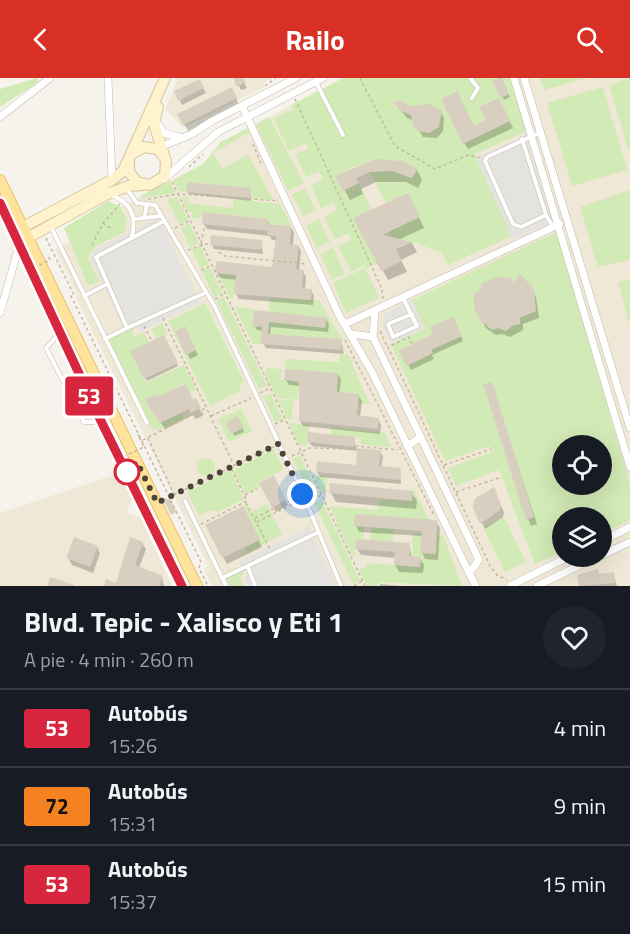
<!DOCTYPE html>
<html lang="es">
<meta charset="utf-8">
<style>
:root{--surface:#171b24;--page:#20242c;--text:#f1f3f6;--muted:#9ea1a6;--line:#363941;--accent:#d93025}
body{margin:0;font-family:"Titillium Web",sans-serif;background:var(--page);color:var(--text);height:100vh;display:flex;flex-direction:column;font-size:22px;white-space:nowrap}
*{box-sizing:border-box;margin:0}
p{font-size:20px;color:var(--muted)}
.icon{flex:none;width:33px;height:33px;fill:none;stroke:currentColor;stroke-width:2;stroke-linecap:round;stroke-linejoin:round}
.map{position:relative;height:508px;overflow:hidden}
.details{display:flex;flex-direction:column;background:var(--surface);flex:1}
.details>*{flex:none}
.badge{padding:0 12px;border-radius:4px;font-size:21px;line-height:39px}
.controls{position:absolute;left:552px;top:357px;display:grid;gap:12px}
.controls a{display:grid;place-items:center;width:60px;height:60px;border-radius:50%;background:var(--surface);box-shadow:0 6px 24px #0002;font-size:30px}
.you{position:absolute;width:30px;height:30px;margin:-15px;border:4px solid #fff;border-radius:50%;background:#1a73e8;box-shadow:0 0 0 9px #1a73e833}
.map>.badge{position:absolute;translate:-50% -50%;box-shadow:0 0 0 3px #fff}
.round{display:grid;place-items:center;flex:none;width:63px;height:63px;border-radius:32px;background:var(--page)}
.head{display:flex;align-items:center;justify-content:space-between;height:102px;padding:0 24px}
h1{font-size:28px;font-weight:700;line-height:45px}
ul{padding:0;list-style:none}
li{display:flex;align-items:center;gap:18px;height:78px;padding:0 24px;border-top:2px solid var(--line)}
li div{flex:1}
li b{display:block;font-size:22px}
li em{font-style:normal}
li .badge{min-width:66px;font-weight:700;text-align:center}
header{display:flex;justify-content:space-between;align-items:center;height:78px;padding:0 24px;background:var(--accent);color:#fff;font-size:27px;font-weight:700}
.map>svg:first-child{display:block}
.education{fill:#efe8d6;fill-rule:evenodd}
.green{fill:#d2eab5;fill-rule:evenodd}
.parking{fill:#e5e3e0}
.shadow{fill:#0003}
.building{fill:#d8cfc1}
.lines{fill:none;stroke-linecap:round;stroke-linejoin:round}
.service-casing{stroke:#c2bbae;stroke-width:5}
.minor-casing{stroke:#c2bbae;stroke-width:8}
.secondary-casing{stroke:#d6c79b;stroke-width:12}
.primary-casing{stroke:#e6c16a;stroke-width:12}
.path{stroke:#c4b79f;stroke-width:1.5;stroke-dasharray:3 3;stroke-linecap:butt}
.service{stroke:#fff;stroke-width:4}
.minor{stroke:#fff;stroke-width:7}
.secondary{stroke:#fff3cd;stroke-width:10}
.primary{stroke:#ffe39c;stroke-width:10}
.path-bridge{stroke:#c4b79f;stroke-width:1.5;stroke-dasharray:3 3;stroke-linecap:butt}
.line-casing{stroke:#fff;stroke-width:14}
.line{stroke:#d7263d;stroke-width:9}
.walk{stroke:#4b4439;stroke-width:6;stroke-dasharray:0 10.8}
.stop-dot{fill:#fff;stroke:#d7263d;stroke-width:3}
</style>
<header><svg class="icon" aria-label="back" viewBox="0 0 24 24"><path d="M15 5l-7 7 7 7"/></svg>Railo<svg class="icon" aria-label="search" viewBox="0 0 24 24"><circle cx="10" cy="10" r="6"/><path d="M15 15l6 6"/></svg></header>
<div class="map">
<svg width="630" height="508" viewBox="0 0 630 508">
<rect width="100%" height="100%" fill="#f6f3ec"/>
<path class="education" d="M178,0H273L265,4L263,10L183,50L165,31Z
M343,0H630V508H212L204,492L208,487L76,220L78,218L55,171L69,164L76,178L125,154V136L121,129L203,86L221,64ZM562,368H602V406H562ZM562,440H602V478H562Z
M120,395L132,421L126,435L141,440L172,508H0V435Z"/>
<path class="green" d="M37,0L39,4L0,29V11Z
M343,0H514L529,52L475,76L512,158L448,187L442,175L413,164L391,160L388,154L419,139L408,115L386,125L370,94L392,93L412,100L417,91C389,73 363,84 336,98L343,113L359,105L372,132L354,141L377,185L366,191L379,220L346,235L333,205L365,190L364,187L351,194L338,168L351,162L349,155L335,161L324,139L337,132L334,125L321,130L311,107L323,102L319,94L306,99L295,76L308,71L306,65L289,73L273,40L293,31L291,27Z
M540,0H586L544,12Z
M630,0V78L609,7Z
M603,9L627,92L572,108L547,25Z
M269,39L304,105L288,113L256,46Z
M248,50L250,54L213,75L222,91L248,77L274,123L250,120V110L187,104L186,114L179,113L173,102L203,86L221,64Z
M170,103L175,115L142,120L140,118Z
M305,110L316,133L303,138L292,116Z
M630,112V182L598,189L580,129Z
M177,119L188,142L179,146L167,121Z
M181,119H188L187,125L233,130L234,121L280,126L292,148L269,146L268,141L203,134L201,140H192V134L188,133Z
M108,123L121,129L127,142L125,154L96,168L88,179L99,203L88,208L64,150Z
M319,141L330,164L317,170L306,147Z
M189,145L199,165L190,170L181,150Z
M558,153L630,407V442L602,455V440H562V473L535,486L499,392L456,408L448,390L492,374L490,368L445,383L391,266L425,251L412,222ZM562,368H602V406H562Z
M200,168L209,186L200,190L192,172Z
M333,170L345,196L332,202L320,176Z
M210,189L223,215L214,219L202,193Z
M218,195L237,197L233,221L230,220Z
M630,201V248L618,204Z
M224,219L267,308L259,311L216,222Z
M270,220L319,222L342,261L262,256L261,266H253L234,228L254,232L252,247L268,249Z
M205,225L244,303L239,310L240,313L210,328L168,243Z
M162,245L167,256L156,261L151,251Z
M134,250L133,259L144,254L149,264L131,274L146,305L184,287L196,311L189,314L185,306L157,319L155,316L145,322L160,345L182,335L184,340L157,353L155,350L152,351L108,262Z
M340,276L348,277L370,326L358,325L359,316L299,311L297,322L277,320L266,298L267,290L282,291L281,302H284L286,281L339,284Z
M271,316L283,341L275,344L263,319Z
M278,322L293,323L292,342L287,341Z
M241,331L252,353L229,364L218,341Z
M289,345L309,347L307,368H299Z
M331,349L385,355L391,369L363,367L360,365L361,360L331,357Z
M273,371L284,391L259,404L261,408L246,416L233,393Z
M300,377L318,416L311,420L293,381Z
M197 389a9 9 0 1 1 18 0a9 9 0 1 1-18 0Z
M230,392L244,421L218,434L211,432L199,437L187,414Z
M314,398H327L326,415H322Z
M413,410L429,442L354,448L364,449L363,462H356L355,478H352L329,428L378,432L380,421L412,423Z
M321,421L360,503L353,506L314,424Z
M247,426L251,434L267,426L282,457L247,475L244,469L243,428Z
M504,439L526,484L505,494L483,449Z
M371,449L394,451L393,464L370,462Z
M413,455L443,457L462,508L379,504L378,508H367L358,490H365L366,485L420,489L421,479L412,478Z
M240,493L244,495L240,500L244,508H230L226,499Z"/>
<path class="parking" d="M529,56L555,143L513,161L476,80Z
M158,140L201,225L139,254L136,248L125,253L91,182L92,177L96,170Z
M412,222L425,251L391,266L383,248L385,235Z
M309,449L336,508H248L245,501L248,495L239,484Z"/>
<path class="shadow" d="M235,0H242L247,10L241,12Z
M500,0L510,19L504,22L494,2Z
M199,3L206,15L182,27L176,14Z
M235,18L239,27L188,53L184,46Z
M396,26L440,33L444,40L443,53L437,60L423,59L413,42L407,40Z
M502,28L513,50L468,71L464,65L474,49L488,43Z
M376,83L417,92L422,102L418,110L406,104H376L361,111L363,116L350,122L337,99Z
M250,112L251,123L189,116L187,114Z
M413,127L424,150L398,162L412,165L417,174L401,182L407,194L388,202L356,141Z
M267,142L270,147L291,149L294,155L293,167L298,168L301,173L299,193H303L306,199L305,212H311L314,218L313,227L239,221L236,216L237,202L220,200L217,195L274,190L277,162H272L270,158L207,151L204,146Z
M261,164L263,176L214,171L212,166Z
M514,207L532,212L536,219L539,240L523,246V252L510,259L502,256L496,257L486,250L475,231Z
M255,233L326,241L329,246L328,254L271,249L270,258L341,263L344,276L266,270L263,265L264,253L257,252L254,247Z
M456,246L463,263L432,277L434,281L411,292L401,273Z
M184,250L198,277L190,281L177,254Z
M164,259L178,288L147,303L133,274Z
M338,296L341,302L339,316L358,317L362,323L360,339L378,341L381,347L380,356L303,348L300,343L301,308L289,307L286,302Z
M491,305L537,446L531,448L528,441Z
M157,321L193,323L204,337L196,341L193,337L165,351L150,328Z
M238,340L244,354L234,358L228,345Z
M354,360L356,371L380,374L383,378L381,390L400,392L401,406L320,399L317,394L357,388L359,373L312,368L309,364Z
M273,399L288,427L276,434L261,405Z
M493,411L504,434L503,439L485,451L475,430L476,420Z
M331,415H412L417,423L416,431L336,424Z
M246,437L262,469L227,486L207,448Z
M436,444L440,450L438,482L425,481L422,474L423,458L359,454L356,448Z
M142,465L146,471L139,490L162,499L164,508H105L117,507Z
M409,467L412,479L420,480L424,487L423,495L399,494L395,487L396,480L361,477L357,471Z
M97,469L100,475L93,495L72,487L68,480Z
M597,493L600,497L613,496L617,508H580L579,498Z
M380,506L403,508H380Z"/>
<path class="building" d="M233,0H243L246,4L237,9Z
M502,0L509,16L501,20L492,2Z
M200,1L204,10L178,23L174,13Z
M232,9L237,20L183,47L177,36Z
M457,13L474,48L486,42L479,29L499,20L510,43L463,66L441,21Z
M400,22L409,28L429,26L442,32L439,49L429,55L418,53L413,48L411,37L401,33L394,25Z
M376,81L403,83L418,91L412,100L392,93L370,94L356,100L359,105L343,113L335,98Z
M187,104L251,110L250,120L186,114Z
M408,115L420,139L382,157L413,164L396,171L402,183L381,193L353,140Z
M203,134L268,141L267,146L291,148L290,166L299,167L296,191L304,192L302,210L312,211L311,222L234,216L236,197L215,195L216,183L272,189L276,158L267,157L268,153L202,146Z
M211,157L262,162L261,172L210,167Z
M519,195L534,211L536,233L520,240V246L512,248L506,253L498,250L492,252L481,243L474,231V216L479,213L482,205L496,199L511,200L514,205Z
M254,232L327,240L325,250L269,244L268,256L342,261L341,272L261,266L262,249L252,248Z
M453,239L462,258L431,272L433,275L407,288L399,273L433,256L430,249Z
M185,248L196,272L186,277L175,253Z
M164,257L178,285L144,301L130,273Z
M285,291L338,295L337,314L359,316L357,337L379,340L378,351L299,343V304L284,302Z
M492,304L534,439L526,442L483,306Z
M186,306L193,321L196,320L201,330L190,335L189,331L160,345L144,321L156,316L157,319Z
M238,338L244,350L231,356L226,344Z
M308,354L355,359L354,369L307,364Z
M357,370L381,372L379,388L401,390L400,402L316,394L317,383L356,387Z
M274,397L286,422L272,430L259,405Z
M330,405L413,413L412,423L329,415Z
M494,409L501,426L500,432L480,446L473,430L474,422Z
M170,420L176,434L171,437L164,423Z
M243,428L260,462L222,480L205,447Z
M355,436L437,442L436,476L420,475L422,453L354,448Z
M74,459L98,468L90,489L66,480Z
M130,459L143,464L135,487L163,498L159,508H104L106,501L116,505Z
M356,461L410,465L409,478L421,479L420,489L394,487L395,474L355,471Z
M598,491L599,496L614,494L615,505L579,508L577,497Z
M50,499L74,507V508H47Z"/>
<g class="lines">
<defs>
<path id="service" d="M470,0L478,10L472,20
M316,4L343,57
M541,54L487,79L485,83L513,146L521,149L546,137
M522,61L546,137L553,149
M126,110L137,125L155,127L215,229L305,421L341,508
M111,117C130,124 137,138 132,158
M144,140L147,126
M134,141L161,138
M51,149L147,345
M84,218L107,206
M403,220L417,248L393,259L388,246L412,236
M127,250L205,215
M58,257L46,270L84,344H99
M105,261L127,250L96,179L164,143
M185,423L226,508
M248,489L255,508
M222,500L319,454"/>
<path id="minor" d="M108,0L112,102
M514,0L630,389
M524,0L630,350
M242,28L340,239L373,296L469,495L479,482L373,259L352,256
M0,39L50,0
M158,46L164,55L183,60
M160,69L192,56L212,43L296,0
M164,101L218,54L323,0
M0,235L19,168
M345,246L560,146
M373,259L375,232
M407,368L421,359
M602,463L630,449
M602,477L630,464
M469,495L476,508
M510,508L570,478
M537,508L599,478"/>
<path id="secondary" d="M158,29L154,46L164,77
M129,83V94L137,104L150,107L165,98L166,82L158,71L144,69L133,75
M21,156L23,149L112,102L123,93L165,0
M22,163L107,116L129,108L143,107"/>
<path id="primary" d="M0,102L197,508
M0,125L101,343L182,508"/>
</defs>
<use href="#service" class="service-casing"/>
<use href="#minor" class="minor-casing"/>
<use href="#secondary" class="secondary-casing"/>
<use href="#primary" class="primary-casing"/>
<path class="path" d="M360,0L395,68L435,91L468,77L482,80
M265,8L276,0
M295,21L382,211L383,222
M253,66L261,85
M189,89L203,76
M172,104L178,116L279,123
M148,121L178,116L365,508
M103,145L112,151
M175,150L189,143
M46,160L74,217L71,218L201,484L199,490L208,508
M201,165L205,146
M92,167L103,145L120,126
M220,168L219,174L225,178L307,186
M188,172L210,165
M201,192L210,188
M215,221L224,216
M163,240L234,387
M144,248L152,263
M380,253L387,268
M345,262L435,439
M412,266L409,259L388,269L490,488L497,497L507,502
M260,315L270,310
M186,333L188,338
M211,338L251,320
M275,346L284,342
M148,360L174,416
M143,362L206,330
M292,378L310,370L353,371L357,368L398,372
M444,387L491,371
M456,414L502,399
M245,417L257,411
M163,422L275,368
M313,422L321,417
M246,425L270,471
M255,440L299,418
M257,444L301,422
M201,446L247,423L231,390
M354,508L362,503"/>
<use href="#service" class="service"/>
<use href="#minor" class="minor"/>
<use href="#secondary" class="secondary"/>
<use href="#primary" class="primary"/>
<path class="path-bridge" d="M22,186L26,194L50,182L48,177
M103,360L114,383L144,369L138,357L141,360"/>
</g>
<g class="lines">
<defs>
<path id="line" d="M0,125L101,343L182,508"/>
</defs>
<use href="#line" class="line-casing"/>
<use href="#line" class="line"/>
<path class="walk" d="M127,394L137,384L157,425L278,366L302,416"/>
</g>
<circle class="stop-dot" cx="127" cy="394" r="12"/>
</svg>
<div class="controls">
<a><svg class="icon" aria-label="locate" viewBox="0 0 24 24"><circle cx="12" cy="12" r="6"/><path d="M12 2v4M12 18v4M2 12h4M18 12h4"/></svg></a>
<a><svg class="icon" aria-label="layers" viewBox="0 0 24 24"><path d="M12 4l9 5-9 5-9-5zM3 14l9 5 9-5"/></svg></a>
</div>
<div class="you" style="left:302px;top:416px"></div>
<b class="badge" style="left:89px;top:318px;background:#d7263d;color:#fff">53</b>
</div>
<section class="details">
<div class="head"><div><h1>Blvd. Tepic - Xalisco y Eti 1</h1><p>A pie · 4 min · 260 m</p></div><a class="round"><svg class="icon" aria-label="heart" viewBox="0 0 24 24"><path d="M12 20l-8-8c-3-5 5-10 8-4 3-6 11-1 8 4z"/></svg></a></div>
<ul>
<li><span class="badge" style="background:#d7263d;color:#fff">53</span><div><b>Autobús</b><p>15:26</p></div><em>4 min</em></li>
<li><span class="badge" style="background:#f58220;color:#111">72</span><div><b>Autobús</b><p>15:31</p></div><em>9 min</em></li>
<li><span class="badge" style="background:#d7263d;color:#fff">53</span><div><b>Autobús</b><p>15:37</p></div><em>15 min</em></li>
</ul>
</section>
